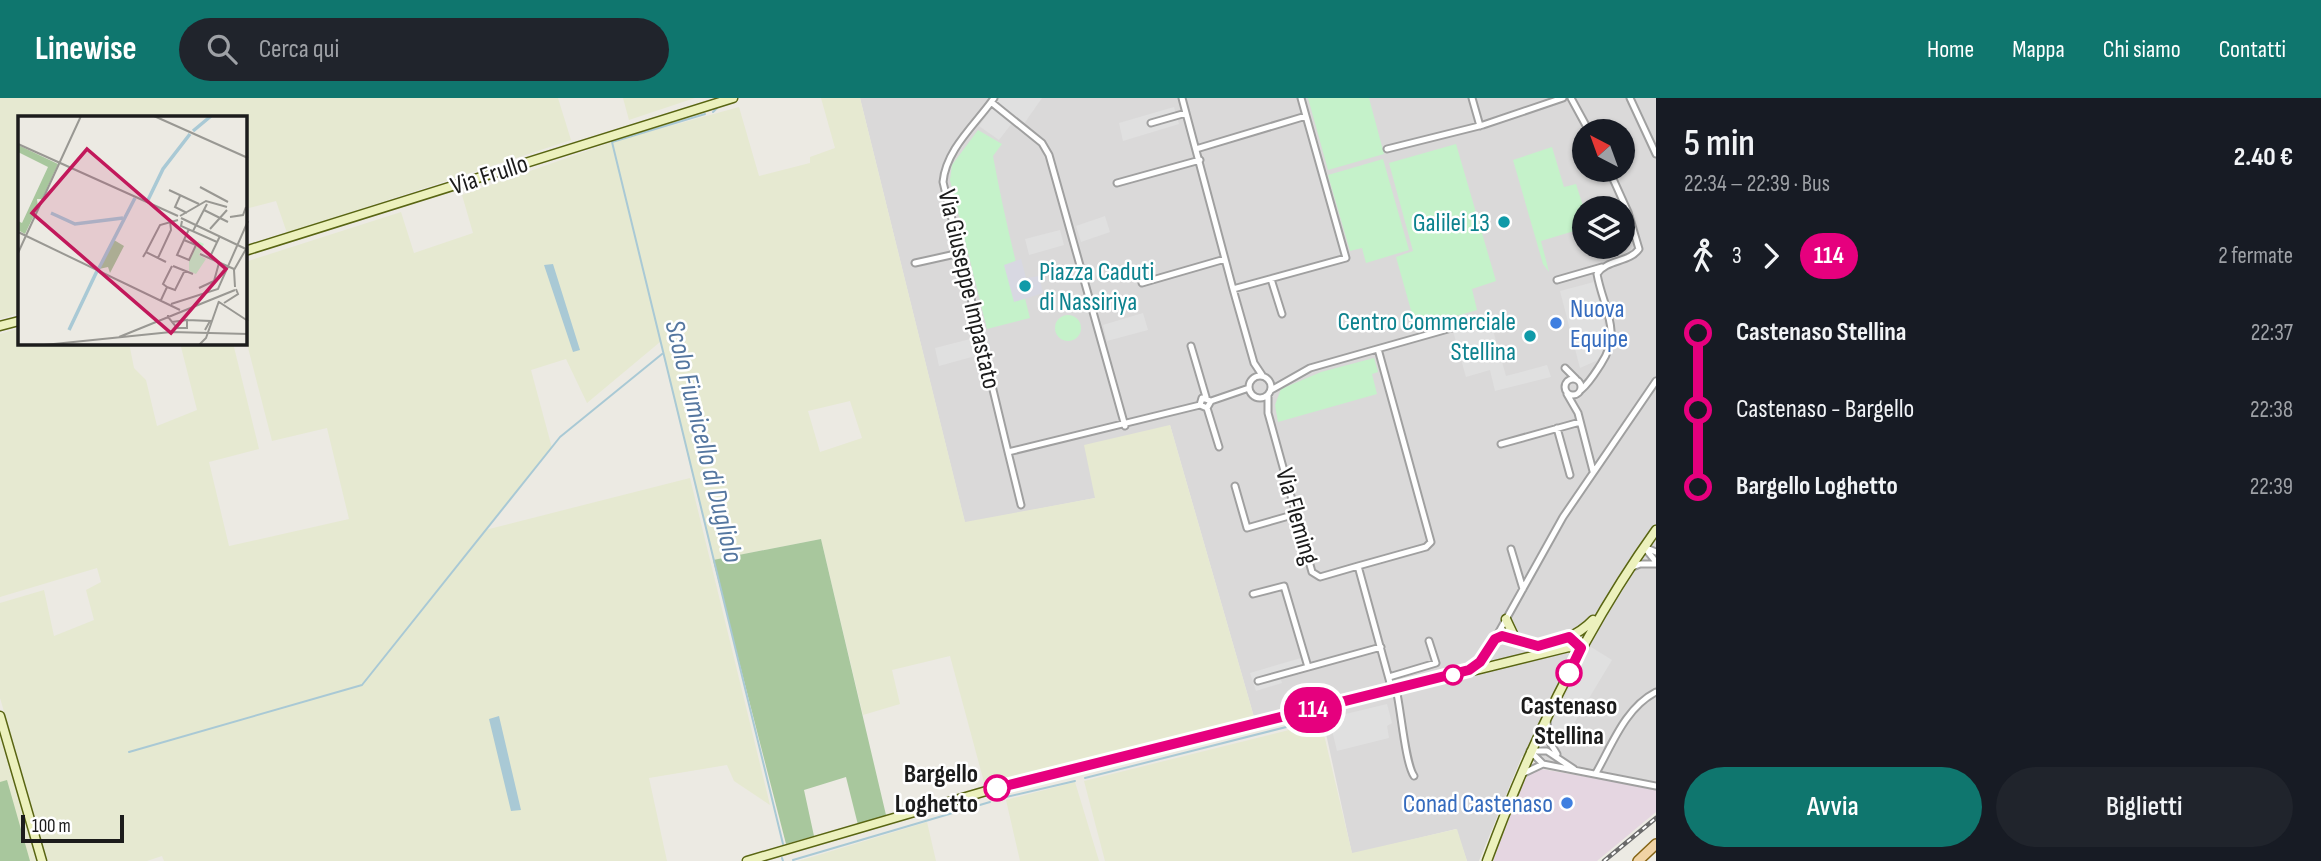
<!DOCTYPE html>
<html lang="it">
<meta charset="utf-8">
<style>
:root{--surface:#171b24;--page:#20242c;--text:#f1f3f6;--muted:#9ea1a6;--accent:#0f766e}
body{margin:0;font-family:"Sofia Sans Condensed",sans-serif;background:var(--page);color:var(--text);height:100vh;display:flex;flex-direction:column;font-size:26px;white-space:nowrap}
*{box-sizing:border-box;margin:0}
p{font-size:23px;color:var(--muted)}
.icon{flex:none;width:38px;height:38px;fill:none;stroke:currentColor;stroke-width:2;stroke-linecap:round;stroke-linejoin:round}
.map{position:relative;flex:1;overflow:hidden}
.details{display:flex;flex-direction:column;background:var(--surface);width:665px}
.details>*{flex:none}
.badge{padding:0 14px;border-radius:23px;font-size:24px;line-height:46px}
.needle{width:46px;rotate:319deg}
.controls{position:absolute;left:1572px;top:21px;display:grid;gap:14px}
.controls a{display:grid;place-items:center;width:63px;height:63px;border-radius:50%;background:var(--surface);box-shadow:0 2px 5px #0004;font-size:35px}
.scale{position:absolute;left:21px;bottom:18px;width:103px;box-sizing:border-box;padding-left:7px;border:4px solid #1c1c1c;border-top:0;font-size:19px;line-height:24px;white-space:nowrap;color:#1c1c1c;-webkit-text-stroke:5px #fff;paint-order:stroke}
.map>.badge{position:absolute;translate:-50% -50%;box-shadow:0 0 0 4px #fff}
.legs{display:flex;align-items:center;gap:10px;height:77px;padding:0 28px;font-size:23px}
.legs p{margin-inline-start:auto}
.overview{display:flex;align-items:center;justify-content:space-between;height:119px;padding:0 28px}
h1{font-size:38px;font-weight:600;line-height:52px}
.primary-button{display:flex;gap:14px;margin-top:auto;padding:14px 28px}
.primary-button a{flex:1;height:80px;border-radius:42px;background:var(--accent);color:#fff;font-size:28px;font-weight:600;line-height:80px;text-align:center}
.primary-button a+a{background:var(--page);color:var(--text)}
ul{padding:0 28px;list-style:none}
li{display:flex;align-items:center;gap:24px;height:77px;font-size:26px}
li i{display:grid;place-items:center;width:10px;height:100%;margin:0 9px;background:currentColor}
li i::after{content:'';width:18px;height:18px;margin:-9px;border:5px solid;border-radius:50%;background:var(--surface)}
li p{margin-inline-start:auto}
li:first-child i{background:linear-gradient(#0000 50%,currentColor 0)}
li:last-child i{background:linear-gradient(currentColor 50%,#0000 0)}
header{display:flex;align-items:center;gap:42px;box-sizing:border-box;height:98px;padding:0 35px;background:var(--accent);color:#fff}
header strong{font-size:33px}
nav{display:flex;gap:38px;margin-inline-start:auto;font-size:24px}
.search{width:490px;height:63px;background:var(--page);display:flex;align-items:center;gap:18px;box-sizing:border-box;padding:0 24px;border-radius:38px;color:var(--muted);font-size:26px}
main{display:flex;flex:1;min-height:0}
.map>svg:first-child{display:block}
.residential{fill:#dad9d9;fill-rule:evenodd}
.industrial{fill:#e5d6e1}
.farmland{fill:#e6e9d1;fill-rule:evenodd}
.forest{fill:#a8c79d}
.park{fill:#c5f2ca}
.parking{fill:#e0e0e0}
.plaza{fill:#d8d8e2}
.water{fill:#a9c9d5}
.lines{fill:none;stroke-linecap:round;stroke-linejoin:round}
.stream{stroke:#a9c9d5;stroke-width:2}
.street-casing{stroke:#a0a0a0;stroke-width:9}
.secondary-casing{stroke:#596512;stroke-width:11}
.primary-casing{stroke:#836212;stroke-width:12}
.street{stroke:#fff;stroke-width:5}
.secondary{stroke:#ecf1bd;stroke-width:8}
.primary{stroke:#f0d3a5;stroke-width:9}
.rail-casing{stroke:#6a6a6a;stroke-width:4.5}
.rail{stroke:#fff;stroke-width:2;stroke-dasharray:5;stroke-linecap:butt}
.line-1-casing{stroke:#fff;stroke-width:16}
.line-1{stroke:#e6007e;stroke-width:10}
.culture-dot{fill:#0f9aa8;stroke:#fff;stroke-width:2.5}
.shop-dot{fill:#3f7fe0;stroke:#fff;stroke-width:2.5}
.stop-1-dot{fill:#fff;stroke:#e6007e;stroke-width:3.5}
.labels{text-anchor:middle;stroke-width:5;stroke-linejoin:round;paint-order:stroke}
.street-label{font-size:26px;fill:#1c1c1c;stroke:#fff}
.culture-label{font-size:26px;fill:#0d838f;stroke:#fff;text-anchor:end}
.shop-label{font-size:26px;fill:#366cbe;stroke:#fff;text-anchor:start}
.stop-label{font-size:26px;font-weight:bold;fill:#1c1c1c;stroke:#fff}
.water-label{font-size:28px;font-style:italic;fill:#5577a0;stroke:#fff}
.inset-river{fill:none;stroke:#a9c9d5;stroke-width:3.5}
.inset-road{fill:none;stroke:#999893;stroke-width:2}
.view{fill:#c2185b;fill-opacity:0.15;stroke:#c2185b;stroke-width:3.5}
.inset-edge{fill:none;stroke:#1c1c1c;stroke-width:3.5}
</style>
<header>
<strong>Linewise</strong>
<div class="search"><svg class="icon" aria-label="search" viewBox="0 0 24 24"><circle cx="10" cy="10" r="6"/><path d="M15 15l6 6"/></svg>Cerca qui</div>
<nav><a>Home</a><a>Mappa</a><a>Chi siamo</a><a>Contatti</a></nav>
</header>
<main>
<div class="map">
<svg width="1656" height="763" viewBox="0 0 1656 763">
<rect width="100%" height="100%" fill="#eceae3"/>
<path class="residential" d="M860,0H1656V684L1522,658L1479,763H1467L1456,731L1352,756L1319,603L1254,619L1170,327L1095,400L965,425ZM1584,33H1622V72H1584ZM1584,110H1622V149H1584Z"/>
<path class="industrial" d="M1536,670L1656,691V714L1597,763H1493L1524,681Z"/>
<path class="farmland" d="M0,0H558L571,42L287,135L276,103L245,111V19H19V215L0,221Z
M623,0H695L629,22Z
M821,0H860L965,424L1095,400L1084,347L1170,327L1254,619L985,688L950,558L892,572L900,606L863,617L821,441L713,462L660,244L587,305L566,261L531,272L552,350L485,432L690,380L770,707L734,683L727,667L649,680L667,763H164L162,758L147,763H48L0,600V505L44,492L54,538L94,522L86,492L101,484L97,470L0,499V236L19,230V245H129L134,270L146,282L157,328L197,312L180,245H233L259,351L209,364L229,448L349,421L327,330L272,343L245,238V164L401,114L414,155L473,135L462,97L612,44L739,9L759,78L810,65V59L835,50ZM850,303L862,340L820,354L808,313Z
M1321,624L1352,755L1457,731L1467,763H1105L1084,683Z
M0,628L38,763H0Z
M1075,684L1099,763H1020L1006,702Z
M927,724L936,763H798L822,756Z"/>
<path class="forest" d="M821,441L886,717L858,727L846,679L804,692L814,738L786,746L713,462Z
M7,682L30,763H0V684Z"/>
<path class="park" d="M1308,0H1369L1384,56L1328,72Z
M978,32L1002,46L993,58C1003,113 1016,166 1030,220L987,231L950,82L952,67Z
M1456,46L1496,183L1472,191L1477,212L1416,230L1396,159L1413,153L1389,65Z
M1552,49L1564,89L1576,86L1584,111V130L1541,143L1549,174L1543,166L1513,62Z
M1383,61L1409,152L1366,165L1362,150L1350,153L1328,77Z
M1055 230a13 13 0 1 1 26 0a13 13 0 1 1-26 0Z
M1374,260L1378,274L1372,276L1377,296L1278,324L1275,307L1281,291L1321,274Z"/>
<path class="parking" d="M1000,0H1042L1021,30L1012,25L999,42L979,28Z
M1174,9L1179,26L1123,43L1119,25Z
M1105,118L1110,134L1081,144L1076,128Z
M1060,132L1064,147L1029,157L1025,141Z
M1594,184L1608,241L1604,255L1596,263L1580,270L1560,193Z
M1143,215L1148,232L1107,243L1103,227Z
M1488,215L1506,278L1547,267L1551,279L1495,293L1490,272L1466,279L1453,233L1461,231L1459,224Z
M974,240L979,257L939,268L935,250Z
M1591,549L1612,562L1562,645L1551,638L1552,622Z
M1301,560L1304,572L1280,579L1282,585L1256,593L1250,575Z
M1387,606L1392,625L1387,628L1389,640L1337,653L1329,620Z"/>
<path class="plaza" d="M1021,161L1026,180L1039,178L1043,195L1014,204L1004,167Z"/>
<path class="water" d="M553,166L580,252L573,254L544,167Z
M499,618L521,712L511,713L489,621Z"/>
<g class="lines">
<path class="stream" d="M713,14L717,10
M705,16L612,44L783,746
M129,654L362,587L560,339L662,256
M1085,680L1314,622
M1002,700L1075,683
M782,760L783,763
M793,762L990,704"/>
<defs>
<path id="street" d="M994,0C976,26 946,51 943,84L1008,354
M1182,0L1233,191L1346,160L1306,18L1196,51
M1301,0L1306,18
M1472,0L1480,28
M1571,0L1589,33
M1630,0L1656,56
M991,4L1042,45L1049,57L1125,328
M1151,25L1186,15
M1387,51L1483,27L1563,0
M1117,85L1200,62
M915,165L960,155
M1271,181L1282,216
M1557,182L1602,169
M1142,185L1225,161
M1233,191L1254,265L1262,277
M1191,248L1206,299
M1378,251L1431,444L1426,449L1358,468L1392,592
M1565,270L1576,281
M1249 289a11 11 0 1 1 22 0a11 11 0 1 1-22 0Z
M1565 289a8 8 0 1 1 16 0a8 8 0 1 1-16 0Z
M1271,292L1310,270L1462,227
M1581,292C1590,284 1595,275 1601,266C1623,233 1603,210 1597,176C1607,161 1629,165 1639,151L1628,114L1609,72
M1567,296L1578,315L1593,373
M1268,297V315L1312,474L1320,479L1358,468
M1211,303L1207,310L1200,307L1202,300L1211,303L1249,290
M1207,310L1219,349
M1557,330L1570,377
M1501,346L1580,324
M1235,388L1247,430L1296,416
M1021,407L1008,354L1200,307
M1644,449L1656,464
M1644,449L1656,454
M1511,451L1523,491
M1630,470L1640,466H1656
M1253,496L1284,488L1308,569
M1495,541L1563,419L1656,283
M1389,579L1436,565L1429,543
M1258,583L1381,549
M1396,591C1401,611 1405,665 1414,678
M1547,623L1549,643L1557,656
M1574,671L1547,653H1530L1543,666L1656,688
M1524,675L1543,666
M1596,675C1612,647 1625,610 1656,594"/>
<path id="secondary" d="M245,153L733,0
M0,228L19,223
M1506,521L1515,540
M1473,570L1483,561L1495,541C1511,535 1517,545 1532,547C1552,550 1580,536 1593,522
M0,618L42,763
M747,763L993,691L1569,549L1581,550
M1487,763C1530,646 1583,534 1656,432"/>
<path id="primary" d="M1638,763L1656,746"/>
</defs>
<use href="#street" class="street-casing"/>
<use href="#secondary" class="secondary-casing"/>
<use href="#primary" class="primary-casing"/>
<use href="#street" class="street"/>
<use href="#secondary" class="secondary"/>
<use href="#primary" class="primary"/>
<defs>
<path id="rail" d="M1604,763L1656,720"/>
</defs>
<use href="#rail" class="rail-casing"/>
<use href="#rail" class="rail"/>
</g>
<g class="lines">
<defs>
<path id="line-1" d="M997,690L1469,572L1480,564L1495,541L1502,538L1538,548L1569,539L1581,550L1569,575"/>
</defs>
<use href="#line-1" class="line-1-casing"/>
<use href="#line-1" class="line-1"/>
</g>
<g class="culture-dot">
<circle cx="1504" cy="124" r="7"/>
<circle cx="1025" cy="188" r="7"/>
<circle cx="1530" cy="238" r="7"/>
</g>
<g class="shop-dot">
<circle cx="1556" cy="225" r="7"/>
<circle cx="1567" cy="705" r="7"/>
</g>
<g class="stop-1-dot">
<circle cx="1569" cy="575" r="12"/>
<circle cx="1453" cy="577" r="9"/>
<circle cx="997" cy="690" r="12"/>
</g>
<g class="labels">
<g class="street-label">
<text transform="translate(489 76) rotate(-18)" y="9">Via Frullo</text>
<text transform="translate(970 191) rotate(77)" y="9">Via Giuseppe Impastato</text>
<text transform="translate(1298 418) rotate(74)" y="9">Via Fleming</text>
</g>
<g class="culture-label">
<text x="1490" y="133">Galilei 13</text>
<text x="1039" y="182" text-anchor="start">Piazza Caduti<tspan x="1039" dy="30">di Nassiriya</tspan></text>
<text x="1516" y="232">Centro Commerciale<tspan x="1516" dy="30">Stellina</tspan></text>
</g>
<g class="shop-label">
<text x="1570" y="219">Nuova<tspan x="1570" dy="30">Equipe</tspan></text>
<text x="1553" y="714" text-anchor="end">Conad Castenaso</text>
</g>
<g class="stop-label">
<text x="1569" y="616">Castenaso<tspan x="1569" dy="30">Stellina</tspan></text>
<text x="978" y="684" text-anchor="end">Bargello<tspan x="978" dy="30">Loghetto</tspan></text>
</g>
<g class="water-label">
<text transform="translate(705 343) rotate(76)" y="10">Scolo Fiumicello di Dugliolo</text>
</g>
</g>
<g transform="translate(18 18)">
<rect width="229" height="229" fill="#eceae3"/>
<path d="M0,29L40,48L24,83H19L20,91L7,118L0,114V105L4,107L30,51L0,36ZM96,124L106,130L92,157L90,151L81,153Z" fill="#a8c79d"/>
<path d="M180,125L186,128L181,139L188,143L178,158L171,155V144Z" fill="#c5f2ca"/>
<path class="inset-river" d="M175,15L193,0M130,84L145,53L172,18M33,97L57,108L105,102M81,152L117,82M51,214L79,155"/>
<path class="inset-road" d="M136,0L230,42M0,28L160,100M182,71L210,86M151,74L181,88M162,80L157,91L169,97M186,94L210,106M162,100L188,85L209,91M212,101L225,99L228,91M163,102L230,134M164,105L163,110L199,126M192,113L209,94M175,115L189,88M0,116L162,194M166,124L178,129L171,144L159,139L171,113M128,136L142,109L160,104M0,137L63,0M182,138L216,153M125,141L128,136L148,146M140,142L153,114L152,105M191,143L202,120M155,150L175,158M149,171L145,168L154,150M217,171L216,154L228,133M181,172L196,165L201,147M143,184L149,171L157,174L167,154M201,186L230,205M206,187L220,178L218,173M153,188L200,173L230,105M150,199V201L159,212H169V204L154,206M169,204L192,205L187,214M101,221L217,174M26,229L153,216L230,218M181,229L188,222L201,185"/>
<path class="view" d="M69,33L208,153L153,217L14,97Z"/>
<rect width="229" height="229" class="inset-edge"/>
</g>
</svg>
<div class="controls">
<a><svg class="needle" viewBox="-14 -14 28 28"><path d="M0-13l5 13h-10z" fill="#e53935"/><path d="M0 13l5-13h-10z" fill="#9ea1a6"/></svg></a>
<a><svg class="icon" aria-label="layers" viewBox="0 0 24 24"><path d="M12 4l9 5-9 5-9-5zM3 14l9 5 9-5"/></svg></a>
</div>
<div class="scale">100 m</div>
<b class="badge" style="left:1313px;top:612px;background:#e6007e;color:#fff">114</b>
</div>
<section class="details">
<div class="overview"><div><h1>5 min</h1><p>22:34 – 22:39 · Bus</p></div><b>2.40 €</b></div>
<div class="legs"><svg class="icon" aria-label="walk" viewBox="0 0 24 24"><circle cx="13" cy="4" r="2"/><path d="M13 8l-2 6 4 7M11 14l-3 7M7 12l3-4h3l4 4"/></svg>3<svg class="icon" aria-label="forward" viewBox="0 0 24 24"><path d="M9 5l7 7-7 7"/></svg><b class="badge" style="background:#e6007e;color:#fff">114</b><p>2 fermate</p></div>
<ul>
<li><i style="color:#e6007e"></i><b>Castenaso Stellina</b><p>22:37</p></li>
<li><i style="color:#e6007e"></i><span>Castenaso - Bargello</span><p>22:38</p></li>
<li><i style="color:#e6007e"></i><b>Bargello Loghetto</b><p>22:39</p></li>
</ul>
<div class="primary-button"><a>Avvia</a><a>Biglietti</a></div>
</section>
</main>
